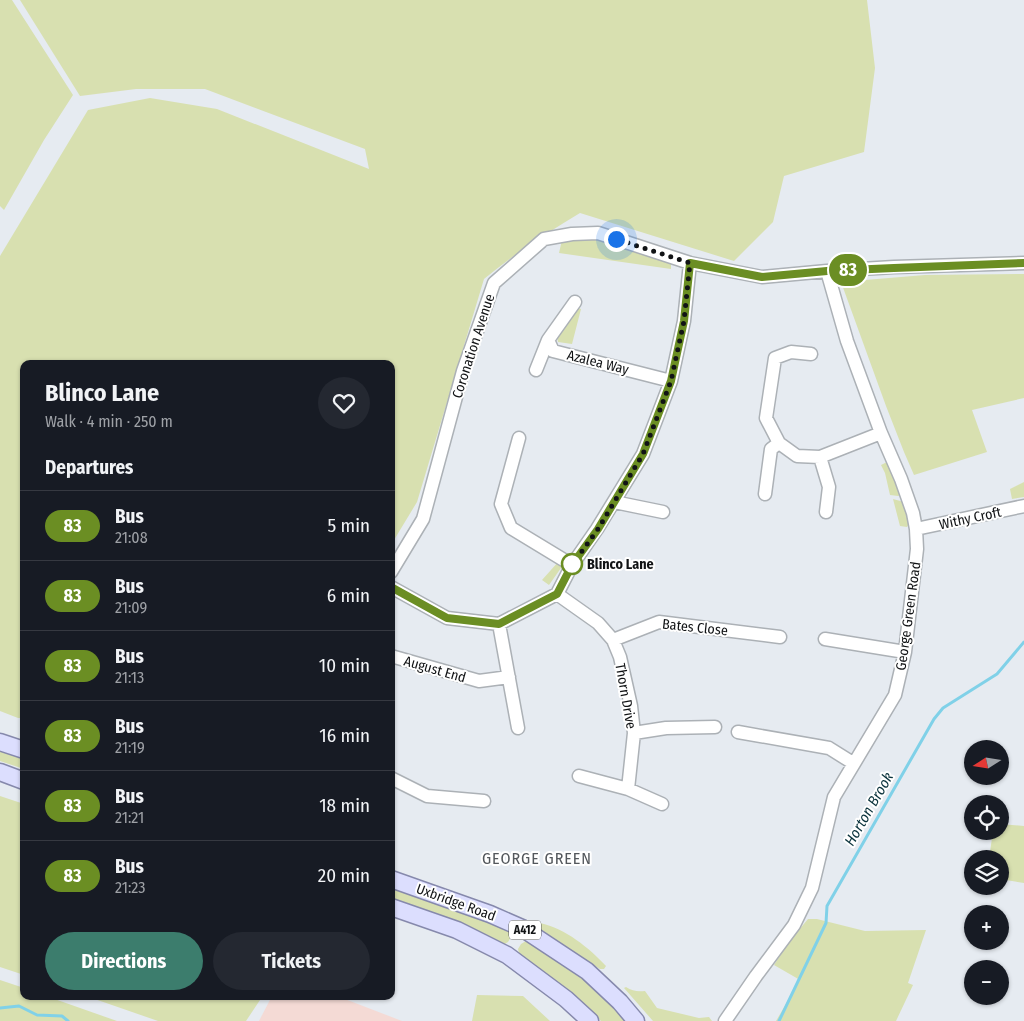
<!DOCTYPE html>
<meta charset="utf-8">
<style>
:root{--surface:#171b24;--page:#242831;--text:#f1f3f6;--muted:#9ea1a6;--line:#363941;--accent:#3c7d6d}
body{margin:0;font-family:"Fira Sans Condensed",sans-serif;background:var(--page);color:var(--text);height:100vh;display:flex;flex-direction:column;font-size:19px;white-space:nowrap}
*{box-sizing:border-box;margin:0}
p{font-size:16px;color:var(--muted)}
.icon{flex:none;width:28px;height:28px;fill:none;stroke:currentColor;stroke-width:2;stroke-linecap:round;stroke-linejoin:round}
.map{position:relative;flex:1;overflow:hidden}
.side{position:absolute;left:20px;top:360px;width:375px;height:640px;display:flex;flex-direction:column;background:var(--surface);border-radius:10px;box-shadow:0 1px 4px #0004}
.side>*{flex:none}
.badge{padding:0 10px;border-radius:16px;font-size:18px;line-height:32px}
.needle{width:32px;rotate:258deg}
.fabs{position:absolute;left:964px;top:740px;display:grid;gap:10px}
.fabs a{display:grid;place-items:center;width:45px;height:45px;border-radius:50%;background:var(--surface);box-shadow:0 1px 4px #0004;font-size:25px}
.you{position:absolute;width:25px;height:25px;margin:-12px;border:4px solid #fff;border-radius:50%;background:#1a73e8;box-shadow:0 0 0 8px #1a73e833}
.map>.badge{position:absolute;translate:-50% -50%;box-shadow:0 0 0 2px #fff}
h2{padding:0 25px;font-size:19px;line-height:45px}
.round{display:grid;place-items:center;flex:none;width:52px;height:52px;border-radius:26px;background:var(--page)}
.head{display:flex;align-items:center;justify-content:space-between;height:85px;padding:0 25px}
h1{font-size:24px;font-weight:700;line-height:38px}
.primary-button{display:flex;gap:10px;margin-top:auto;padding:10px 25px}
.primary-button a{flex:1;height:58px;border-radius:30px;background:var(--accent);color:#fff;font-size:20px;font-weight:700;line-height:58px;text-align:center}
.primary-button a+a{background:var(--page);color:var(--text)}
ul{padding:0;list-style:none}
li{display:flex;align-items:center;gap:15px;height:70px;padding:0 25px;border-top:1px solid var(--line)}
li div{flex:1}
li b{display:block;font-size:19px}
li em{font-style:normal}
li .badge{min-width:55px;font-weight:700;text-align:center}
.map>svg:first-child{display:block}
.commercial{fill:#f4dad5}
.green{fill:#d8e0b0}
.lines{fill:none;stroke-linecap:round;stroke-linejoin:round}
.stream{stroke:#80d1e8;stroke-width:3}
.minor-casing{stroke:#acb1b6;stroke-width:15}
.major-casing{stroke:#8689ac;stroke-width:19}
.minor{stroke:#fff;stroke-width:12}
.major{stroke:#dcdefe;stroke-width:16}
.line-casing{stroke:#fff;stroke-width:11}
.line{stroke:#6b8e23;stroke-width:8}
.walk{stroke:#111315;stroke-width:5;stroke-dasharray:0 9}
.stop-dot{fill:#fff;stroke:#6b8e23;stroke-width:2.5}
.labels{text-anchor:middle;stroke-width:4;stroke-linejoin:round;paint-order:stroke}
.shield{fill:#fff;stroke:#585a5b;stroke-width:1}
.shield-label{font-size:12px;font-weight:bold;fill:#111315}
.street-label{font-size:14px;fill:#111315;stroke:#fff}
.stop-label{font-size:14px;font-weight:bold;fill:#111315;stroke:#fff;text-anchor:start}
.water-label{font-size:15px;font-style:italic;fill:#0b333c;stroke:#fff}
.quarter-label{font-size:16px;letter-spacing:1px;fill:#53575c;stroke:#fff}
</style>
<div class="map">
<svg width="1024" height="1021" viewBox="0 0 1024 1021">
<rect width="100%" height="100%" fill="#e6ebf1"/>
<path class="commercial" d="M272,996H337L402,1021H259Z"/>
<path class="green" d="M0,0H12L73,95L44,140L4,210L0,206Z
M20,0H867L875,68L864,152L784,176L773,222L734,261L580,213C547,233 514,254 484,279L417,502L391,545V364H24V718H18L0,711V256L88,110L150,98L217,109L369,169L365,149L205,89H136L80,96Z
M595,235L671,258V269L559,253L562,240Z
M1024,274V398L972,410L987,452L914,475L904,452L886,406L841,282L925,275Z
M578,308L581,309L572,344L558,342L557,336L575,309Z
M887,462V463L902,495L898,496L890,495L885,473L881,465Z
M1024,482V497L1012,499L1010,489Z
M893,499L904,502L909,524L907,527L900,526Z
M559,561L561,568L549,585L542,580Z
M0,745L24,753V769L0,761Z
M0,796L24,804V975L0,967Z
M1000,824L1024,826V883L1000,879V859H989L993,831H1000Z
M391,883L508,929L511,937L508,942L503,945L424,910L391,899Z
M808,919H817L865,931L926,930L908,983L913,985L896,1021H776L800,980L774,965L788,943Z
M540,923C566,929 588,947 606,966L604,969H600L537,930L535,925Z
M526,941L534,944L587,981L610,1002L628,1021H601L586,1006L520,957L518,949L521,944Z
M0,980L24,988V996H46L117,1021H0Z
M626,987C632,991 638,992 645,991L657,1008L699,1018L709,1017L712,1021H653L624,988Z
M477,995L523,996L550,1021H472Z
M86,996H251L260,1000L246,1021H158Z"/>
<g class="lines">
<path class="stream" d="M0,1008L19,1006L37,1015L62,1016L68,1021
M779,1021L826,923L827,906L934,719L943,708L997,674L1024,642"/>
<defs>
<path id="minor" d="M575,302L548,340L553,351L671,381
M811,354L791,352L775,358L766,418L779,443L797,456L820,457L881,433
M536,370L548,340
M519,438L501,504L511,528L572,565
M820,457L829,487L826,512
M765,494L771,449L779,443
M614,502L663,512
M916,529L1024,506
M391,572L423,519L463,371L494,283L544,239L572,234L598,233L690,263L762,277L827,271L894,267L1024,263
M391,587L447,618L499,624L557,594L572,565L597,529L643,454L671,381L684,321L690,263
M557,594L598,623L613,640L620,657L631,706L634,733L628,789L662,804
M499,624L518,728
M825,639L905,652
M613,640L659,622L780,637
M391,656L479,681L509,677
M738,732L829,748L853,763
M634,733L666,728L715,727
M579,776L628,789
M391,778L427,796L484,801
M725,1021L756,976L794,925L812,888L834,797L895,695L905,652L917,549L916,529L913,513L901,479L881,433L847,341L827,271"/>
<path id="major" d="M0,742L24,750
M0,772L24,781
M391,879L490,914L522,928L587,971L620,1002L636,1021
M391,907L457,930L507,955L566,999L590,1021"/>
</defs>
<use href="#minor" class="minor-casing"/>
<use href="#major" class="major-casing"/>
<use href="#minor" class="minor"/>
<use href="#major" class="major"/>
</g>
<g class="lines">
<defs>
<path id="line" d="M391,587L447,618L499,624L557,594L572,565L598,529L643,454L671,381L684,321L690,263L762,277L827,271L894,268L1024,263"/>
</defs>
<use href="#line" class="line-casing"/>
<use href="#line" class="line"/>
<path class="walk" d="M572,564V565L598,529L643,454L671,381L684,321L690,263L616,239"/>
</g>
<circle class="stop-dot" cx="572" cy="564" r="10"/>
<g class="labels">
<rect class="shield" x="509" y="920.5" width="32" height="19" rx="4"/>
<g class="shield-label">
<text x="525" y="934">A412</text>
</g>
<g class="street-label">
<text transform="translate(473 346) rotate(-72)" y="5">Coronation Avenue</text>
<text transform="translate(598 362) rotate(14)" y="5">Azalea Way</text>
<text transform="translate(970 518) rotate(-12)" y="5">Withy Croft</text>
<text transform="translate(908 616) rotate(-82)" y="5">George Green Road</text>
<text transform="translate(695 627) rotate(6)" y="5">Bates Close</text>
<text transform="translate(435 669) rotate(16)" y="5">August End</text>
<text transform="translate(626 696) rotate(80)" y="5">Thorn Drive</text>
<text transform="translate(456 902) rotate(20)" y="5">Uxbridge Road</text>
</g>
<g class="stop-label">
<text x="587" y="569">Blinco Lane</text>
</g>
<g class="water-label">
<text transform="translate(869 809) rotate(-60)" y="5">Horton Brook</text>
</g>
<g class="quarter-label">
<text x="537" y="864">GEORGE GREEN</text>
</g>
</g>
</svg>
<div class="fabs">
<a><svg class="needle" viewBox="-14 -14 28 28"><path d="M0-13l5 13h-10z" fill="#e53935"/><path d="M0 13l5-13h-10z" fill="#9ea1a6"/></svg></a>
<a><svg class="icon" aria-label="locate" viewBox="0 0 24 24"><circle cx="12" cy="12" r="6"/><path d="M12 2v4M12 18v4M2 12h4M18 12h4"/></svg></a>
<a><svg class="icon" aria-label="layers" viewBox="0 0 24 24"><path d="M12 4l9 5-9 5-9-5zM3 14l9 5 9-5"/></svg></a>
<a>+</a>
<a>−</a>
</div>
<div class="you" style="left:616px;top:239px"></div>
<b class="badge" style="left:848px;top:270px;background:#6b8e23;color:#fff">83</b>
<section class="side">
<div class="head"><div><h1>Blinco Lane</h1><p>Walk · 4 min · 250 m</p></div><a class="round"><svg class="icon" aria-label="heart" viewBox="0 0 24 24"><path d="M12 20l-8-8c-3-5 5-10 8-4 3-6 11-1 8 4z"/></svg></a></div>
<h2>Departures</h2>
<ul>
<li><span class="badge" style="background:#6b8e23;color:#fff">83</span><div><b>Bus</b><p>21:08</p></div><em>5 min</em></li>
<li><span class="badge" style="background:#6b8e23;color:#fff">83</span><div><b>Bus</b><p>21:09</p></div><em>6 min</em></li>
<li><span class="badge" style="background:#6b8e23;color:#fff">83</span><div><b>Bus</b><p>21:13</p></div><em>10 min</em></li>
<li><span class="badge" style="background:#6b8e23;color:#fff">83</span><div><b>Bus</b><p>21:19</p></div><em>16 min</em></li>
<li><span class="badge" style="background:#6b8e23;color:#fff">83</span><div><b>Bus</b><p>21:21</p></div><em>18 min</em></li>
<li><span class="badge" style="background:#6b8e23;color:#fff">83</span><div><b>Bus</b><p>21:23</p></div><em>20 min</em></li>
</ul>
<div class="primary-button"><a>Directions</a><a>Tickets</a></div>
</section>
</div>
